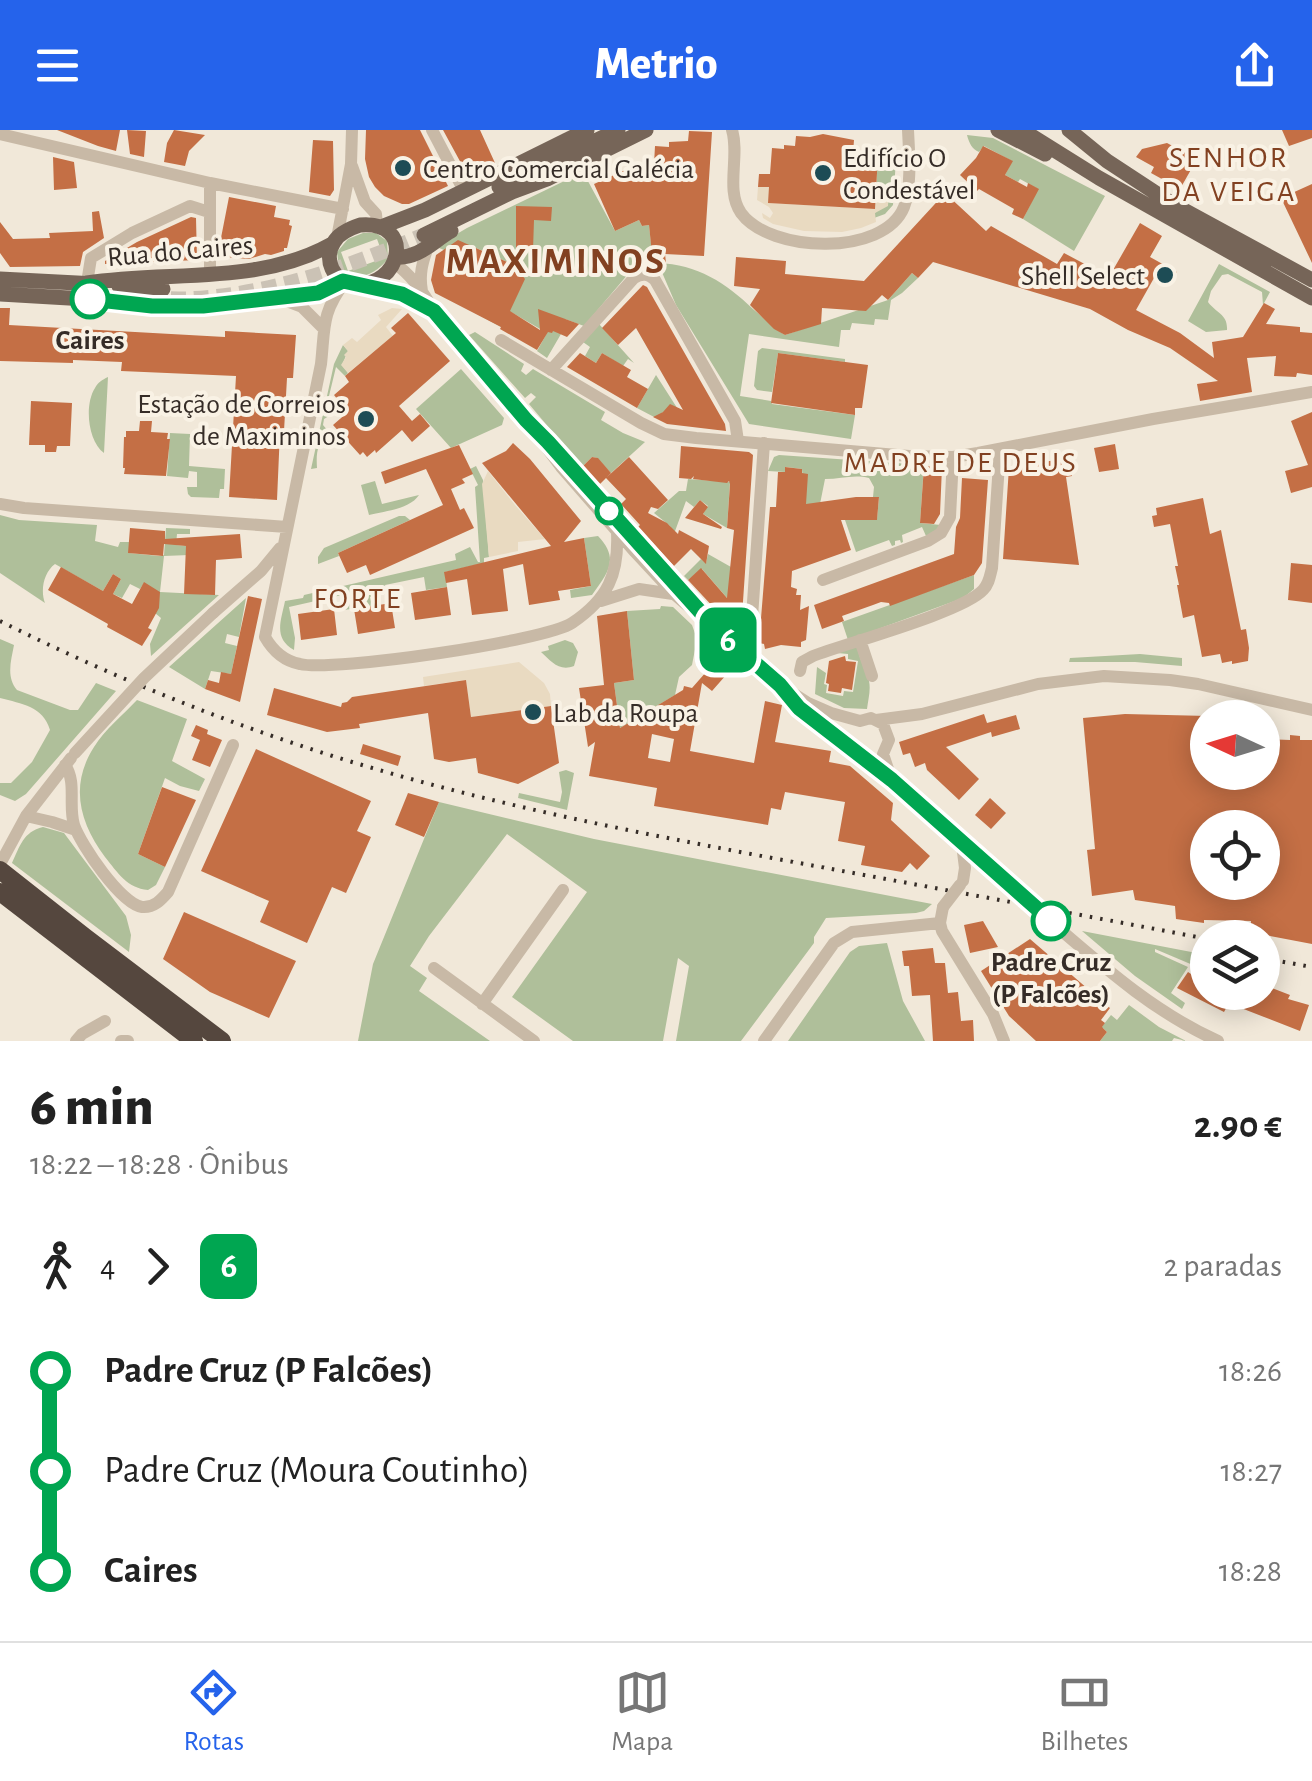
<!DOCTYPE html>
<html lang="pt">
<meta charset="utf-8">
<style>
:root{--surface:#fff;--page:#f2f2f2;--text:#222;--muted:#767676;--line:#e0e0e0;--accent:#2563eb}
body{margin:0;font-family:"Alegreya Sans",sans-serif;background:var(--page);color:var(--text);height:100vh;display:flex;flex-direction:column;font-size:38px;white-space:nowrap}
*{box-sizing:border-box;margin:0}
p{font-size:32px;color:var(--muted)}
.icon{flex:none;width:55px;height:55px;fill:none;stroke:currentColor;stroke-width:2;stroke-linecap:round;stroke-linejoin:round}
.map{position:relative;height:911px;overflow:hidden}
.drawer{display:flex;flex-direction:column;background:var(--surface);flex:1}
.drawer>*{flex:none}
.badge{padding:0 20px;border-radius:15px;font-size:35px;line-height:65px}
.needle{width:65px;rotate:274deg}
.buttons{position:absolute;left:1190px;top:570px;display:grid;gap:20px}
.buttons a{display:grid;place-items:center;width:90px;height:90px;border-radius:50%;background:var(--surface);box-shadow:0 5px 25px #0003;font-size:50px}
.map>.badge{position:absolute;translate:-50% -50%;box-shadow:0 0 0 5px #fff}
.legs{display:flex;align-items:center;gap:15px;height:110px;padding:0 30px;font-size:32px}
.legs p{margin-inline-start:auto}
.summary{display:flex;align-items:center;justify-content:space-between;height:170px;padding:0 30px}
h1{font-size:55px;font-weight:800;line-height:75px}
ul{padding:0 30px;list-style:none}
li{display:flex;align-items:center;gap:35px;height:100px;font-size:38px}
li i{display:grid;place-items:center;width:15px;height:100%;margin:0 12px;background:currentColor}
li i::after{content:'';width:25px;height:25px;margin:-12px;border:8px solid;border-radius:50%;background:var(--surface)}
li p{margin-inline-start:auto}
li:first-child i{background:linear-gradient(#0000 50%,currentColor 0)}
li:last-child i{background:linear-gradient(currentColor 50%,#0000 0)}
header{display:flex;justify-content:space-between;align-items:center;height:130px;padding:0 30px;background:var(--accent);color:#fff;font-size:45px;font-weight:800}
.tabs{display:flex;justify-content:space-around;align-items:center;height:140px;border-top:2px solid var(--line);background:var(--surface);font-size:28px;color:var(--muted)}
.tabs a{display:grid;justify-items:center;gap:5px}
.tabs .active{color:var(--accent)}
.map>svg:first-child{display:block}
.green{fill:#afbf9a;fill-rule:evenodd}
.plaza{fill:#e9dac1}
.building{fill:#c46f45;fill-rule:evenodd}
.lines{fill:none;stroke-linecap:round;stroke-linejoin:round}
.major-tunnel{stroke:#cbc2b5;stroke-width:15;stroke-dasharray:15 8;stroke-linecap:butt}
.minor{stroke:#c8b9a6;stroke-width:12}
.major{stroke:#766558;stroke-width:15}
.highway{stroke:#55473e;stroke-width:18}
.rail{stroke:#352c27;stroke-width:4;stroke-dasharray:2.5 8;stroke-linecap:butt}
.minor-bridge{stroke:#c8b9a6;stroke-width:12}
.line-1-casing{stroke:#fff;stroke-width:22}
.line-1{stroke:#00a651;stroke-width:15}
.poi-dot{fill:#1d4c55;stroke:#f9f2e5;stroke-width:4}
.stop-1-dot{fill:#fff;stroke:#00a651;stroke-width:5}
.labels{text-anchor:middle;stroke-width:8;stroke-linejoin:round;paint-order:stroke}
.poi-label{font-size:28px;fill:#352c27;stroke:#f9f2e5;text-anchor:start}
.street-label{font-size:28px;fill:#352c27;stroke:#f9f2e5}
.stop-label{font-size:28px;font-weight:bold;fill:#352c27;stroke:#f9f2e5}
.neighbourhood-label{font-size:30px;letter-spacing:2.5px;fill:#824121;stroke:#f9f2e5}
.district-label{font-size:38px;font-weight:bold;letter-spacing:2.5px;fill:#824121;stroke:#f9f2e5}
</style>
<header><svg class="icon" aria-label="menu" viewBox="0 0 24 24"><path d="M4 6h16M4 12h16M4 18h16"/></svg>Metrio<svg class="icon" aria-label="share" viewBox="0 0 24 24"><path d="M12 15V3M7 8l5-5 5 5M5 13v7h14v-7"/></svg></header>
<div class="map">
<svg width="1312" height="911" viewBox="0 0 1312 911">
<rect width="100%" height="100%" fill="#f1e8d9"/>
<path class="green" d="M967,5L993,8L1105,66L1074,121L1023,89L1038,59L1020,49L1018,52L1005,45L1012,31L984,16L979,22C972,19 969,13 967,5Z
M878,28L896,29L893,75L885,84L874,88L875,83L888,59L876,58Z
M583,42L615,101L639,90L642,96L649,95L652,123H646L584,196L565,189L561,204L547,228L537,221L547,203L511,182L501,197L468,179L507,151L514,135L474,117L457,125L439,118L445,111L467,98Z
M363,103H376L387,111L388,129C374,145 357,154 339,138L337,122L348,109ZM377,109L384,128L348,141L341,122Z
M658,133C697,134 726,153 753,179C764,188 773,198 785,205L888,170L912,143L918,148L902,163L891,170L888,190L875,189L874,195L852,193L850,200H841L839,217L749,204L740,266L771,271L772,274L855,285L851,309L749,294L676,175Z
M1219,134L1270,162L1263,175L1262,162L1228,144L1222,145L1211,161L1208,172C1216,183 1228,184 1227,200L1206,202L1188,191Z
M599,194L634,233L628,229L623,236L602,223L596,233L585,226L590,217L583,212Z
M475,202L524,234L521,241L526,245L533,239L605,282L601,290L623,303L645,312L611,343L597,328L592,327L582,337L529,274L536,267L531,263L525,268L469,205Z
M343,215L348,221L342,235L348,243L345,246L336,237L329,266L333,273L332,284L324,289L323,295L329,302C317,313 316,323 317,338L311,339L334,234Z
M762,218L845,229V232L778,223L772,262L757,260L754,256L758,221Z
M461,239L504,288L502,295L451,318L416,279Z
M656,245L681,284L663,282L656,288L637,278Z
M108,247L104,323C88,312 84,275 95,258C98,252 102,250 108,247Z
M170,303L190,304L189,336L225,339L224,359H220L219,368L191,367L188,364L187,357H197V342L189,341L188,348L167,346Z
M779,325L924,335L920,393L941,395L939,400L926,406L922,397L902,405L903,412L901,413L900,410L895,411V415L892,416L889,410L856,422L845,390L877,389L879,368L873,367L874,357L869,348C854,344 841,349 825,349L819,379L805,380L802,339L786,337L785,342L768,341L774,327Z
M476,336L483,350L489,427L484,428V433L445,442L447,457L426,460L424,447L385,455L386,464L370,467L372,476L344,480L342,465L289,477L295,508L294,520C273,508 281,491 285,471L303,468L304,465L456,430L455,424L470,417L478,432H480L475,357L478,355L470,339Z
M688,349L730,352L727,398L703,384L708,376L700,370L694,377L686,371L674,404L670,396L654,383L679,361H686Z
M375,351L382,374L419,365C410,379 385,381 369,385L361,355Z
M0,385L19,390L97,395L95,411L118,417L120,412H129V423L159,426L164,425L166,398L190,399V404H177L176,415L188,416L189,425L164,426L160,462L219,465L151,526L150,514L161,488L155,483L144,453L140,459L130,454L122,468L113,464L121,449L113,444L103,461L55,434C44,442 40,460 45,473L0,443Z
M399,386H405L410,390L338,423L339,426L318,434V427L324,418Z
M598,406C620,429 608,443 592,465L571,468L570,460L591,456L584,408Z
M708,424L731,437L728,469L702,439L688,450L684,446L701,429L706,433Z
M974,445V459L963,468L848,510L842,492Z
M246,468L239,507L227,504L225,513L237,516L231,544L211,541L205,559L169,537Z
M661,476L673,477L692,495L697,509L692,535L679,547L675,565L620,598L614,553L634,550L627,481L660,479Z
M0,509L14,515C11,531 6,547 17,560L70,580H78L96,553L116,561L26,664L15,671L0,665V653H11L32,632L50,600C43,576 22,574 0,568Z
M565,510L573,513L578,522L574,536C559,542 551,531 541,522L549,520L548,516Z
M858,516C858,531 867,537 869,551C871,560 868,570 867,579L844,578L815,564L817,537L826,543L824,554L827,555L826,563L843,566L844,561L853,562L858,531L848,529V524L837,523Z
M1140,524L1182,528V536L1135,532H1069L1070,528Z
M137,570L187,589L172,631L205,649L199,661L180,656L165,648L138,724L165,737L156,755L148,760C127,758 118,743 105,727C80,693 69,656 94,617C105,599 123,585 137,570Z
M566,640L574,643L567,680L518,668L519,663L560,672L562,662L559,642Z
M439,672L594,709L932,774L924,781L916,783L826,788L814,807V813L741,911H676L689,836L678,828L663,911H573L512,867L587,762L507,704L429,806L410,836L427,848L419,861L490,911H358L373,834Z
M43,697L64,703L126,786L131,805L129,822L12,733C20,716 23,702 43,697Z
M1082,801L1207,825V841L1155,819V822L1188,837L1171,863L1185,873L1182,879L1135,846Z
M887,813L903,871L925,911H788L850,822L859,816Z
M1129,875L1159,897L1186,911L1174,908L1172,911H1100L1107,902L1103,898L1097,903L1111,885L1117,890Z"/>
<path class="plaza" d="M758,57H769V73L874,79L876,58L889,59L888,76L875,83L876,92L861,98L842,102L804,101L773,94L763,88L762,83L770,88L773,83L769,77L757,70Z
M392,178L402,179L386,197L393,206L348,243L341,235L346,227L344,225L348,221L343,215L352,208L357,212L381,190L378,185Z
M488,341L515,375L545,409L518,412V421L489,427L482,354Z
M519,532L544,553L550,564L551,576L471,587L466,550L424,556L423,547Z"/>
<path class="building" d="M57,0H120L116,21L98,16Z
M127,0L146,1L144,27L130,24Z
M174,0L205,5L189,21L185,36L164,32L167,13Z
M366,0H420L448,56L409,74H402L384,66L375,57L369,47L365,29Z
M443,0H480L495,33L468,46Z
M1282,0H1312V8L1289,16Z
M689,1L712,2L704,126L665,124L666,133L653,134L649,95L642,96L639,90L615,101L594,54L641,33L654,34L655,16L669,17V12L688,11Z
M823,4L854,10L853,23L878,25L875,79L768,73L769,57H758L759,44H770L772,18L784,19V15L795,16L796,6L810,7Z
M313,10L333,11L334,60L330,66L309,62Z
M1167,13L1197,29L1180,59L1151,43L1154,37L1136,27L1142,19Z
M983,16L1013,31L1005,45L1027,57L1028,53L1039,59L1023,89L1012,84L1014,79L979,59L977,61L960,45L976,28Z
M53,27L74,32L77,58L54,60Z
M1312,54V133L1281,68Z
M945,63L986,101L991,96L1057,134L1064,123L1109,147L1140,93L1162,106L1150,127L1177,142L1169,156L1154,148L1136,180L1180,203L1214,228L1212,212L1243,207L1264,173L1275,179L1266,194L1300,197V202L1312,203V245L1297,243L1296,247L1274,246L1276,226L1247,228L1252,262L1200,271L1197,254L1218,251L1170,218L1128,200L1090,179L933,132L918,148L912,143L888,170L882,165L866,181L822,178L821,194L785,205L774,199L750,175L760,159L734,156L736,127L786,131L785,144L864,151Z
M229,67L276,76L274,87L290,90L289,95L292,96L287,118H284V121L271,125L265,124L249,129L225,127L227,119L220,118V113Z
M516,76L552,77L551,91L534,90L533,120L516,119Z
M99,81L104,108L83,122L80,136L10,137L0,123V92L13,109L50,108L49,103L93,101L92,82Z
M191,87L196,88L197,130L105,134V131L137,112Z
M458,110L514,135L525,149L510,181L540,200L538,179L579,194L567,207L553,201L552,203L548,202L537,220L500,199L501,197L435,163L431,150L436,125Z
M643,155L647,157L725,294L726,301L667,294L653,287L663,282L670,274L683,280L636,198L618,215L602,198Z
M0,178H10L9,195L225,207V201L296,205L293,248H287L284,301H280L277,370L229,367L236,246L121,241L122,232L73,230V233L0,231Z
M408,183L450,231L399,276L412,291L420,284L430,296L412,312L402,300L376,323L375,320L367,327L363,322L360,325L333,295L348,282L334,265L349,252L345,246L396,203L391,198Z
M580,223L596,233L602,223L631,240L627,247L648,259L637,278L567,237Z
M778,223L868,235L862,278H855V285L771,273Z
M31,271L72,273L70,316H57L56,322H45V315H29Z
M1312,282V357L1291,363L1285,341L1308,335L1291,291Z
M140,291H152L151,302L168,303L167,309H170L166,346L124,344L125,338H123L124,307H126V301H139Z
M513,313L530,329L581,391L564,412L584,408L591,456L558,461L560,470L529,475L523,434L503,439L508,481L472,485L467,449L446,453L444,442L551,416L482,333L506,321Z
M1115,314L1119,339L1099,342L1094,318Z
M459,315L473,344L462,349L465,353L451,359L460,380L464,378L474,398L370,445L366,435L347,443L338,423L443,375L426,339L385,354L381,342Z
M681,316L749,322L753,325L742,486L741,491L730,495L688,450L701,438L727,468L734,400L727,398L730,354L729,351L727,353L693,349L694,346L691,349L679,348Z
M592,327L598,328L611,343L607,347L629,327L668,370L658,379L651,377L648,383L667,393L678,404L679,400L709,416L706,434L691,419L674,436L638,397L640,395L621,374L626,369L606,348L599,355L582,337Z
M1063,329V332L1070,331L1072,346L1066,347L1079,435L1003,429L1009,337Z
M924,336L942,337L940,384L934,394L920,393Z
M785,337L802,339V343L808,344L806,374L856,367H879L877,390H841L851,420L792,441L791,457L797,459L796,465H801L800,480L809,476L806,510L801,512V517L781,515L765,519L764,514L759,513L770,377H776L778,342H785Z
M962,348L988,350L982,433L974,445L890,476L889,473L881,472L873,475L842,486L844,491L822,499L814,475L954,424L956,397L960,388Z
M1203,368L1210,404L1221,400L1241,500L1246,499L1249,518L1248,531L1232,534V531L1222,533L1220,524L1202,527L1194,485L1183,488L1177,455H1179L1175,436H1178L1170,394L1154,397L1152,386L1157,385L1156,378Z
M700,370L708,377L703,384L722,397L721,399L685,388Z
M130,398L165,401V409L240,404L242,428L216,430L215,465L184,464L186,416L164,414L163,426L128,423Z
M1291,433L1312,435V473L1288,470Z
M61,437L103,461L113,444L121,449L113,464L132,474L144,452L160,462L159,478L148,498L152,500L142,516L107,497L108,494L48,460Z
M447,457L451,485L415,490L411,463Z
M248,466L262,469L240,572L205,559L208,550L219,553L221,542L231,544Z
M391,473L395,498L358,504L354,479Z
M334,479L337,505L301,510L298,484Z
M627,481L634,550L614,553L620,598L683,560L684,556L692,558L721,525L734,536L712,561L702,553L690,621L754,633L765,571L782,575L775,612L831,621L829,632L850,636L893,673L891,690L930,726L917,740L910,733L902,742L861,735L865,716L838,711L845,672L785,662L781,680L771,678L768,695L654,676L657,658L589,646L595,612L588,617L579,558L604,555L597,486ZM652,604L674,609L670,632L648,628Z
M845,526L846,531L856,532L852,560L842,558L841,563L828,561L829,554L826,553L829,531Z
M466,550L471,587L551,576L559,633L518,654L478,643L476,628L449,632L434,629L428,583L359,594L360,598L327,602L267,585L274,558L341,577L342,573L347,572L352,567Z
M984,584L987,593L1016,585L1020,599L992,607L991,602L946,617L979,649L959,670L927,640L925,633L915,637L910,623L903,625L899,612Z
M1125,584L1208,586V642H1262V609L1290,610V605L1300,606V610H1312V814L1260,804V808H1250L1251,791L1204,790V793L1176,789L1175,776L1135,770L1133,760L1092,766L1087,720L1095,719L1083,588ZM1208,698H1262V752H1208Z
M196,595L208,600L207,604L222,610L210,637L192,630L200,610L191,606Z
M363,614L401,626L398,636L360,624Z
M256,619L371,671L357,701L371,707L346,763L332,757L307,813L260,792L269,771L201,741Z
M162,657L196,670L165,737L138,724Z
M408,663L439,672L424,707L395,695Z
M990,668L1006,683L991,699L975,685Z
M184,782L296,831L269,888L210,862L163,829Z
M983,791L998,817L970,823L964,795Z
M1030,809L1110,878L1101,890L1105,893L1102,897L1107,902L1100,911H1036L1009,886L981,841Z
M933,818L935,833H945L948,863L958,862L961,891L973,890L974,911H933L930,865L912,866L909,836H904L902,821Z
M1188,842L1208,855V862H1224L1232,867L1224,882L1177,858Z
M1262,854L1290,865L1288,869L1309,875L1300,901L1241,878L1248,862H1262Z"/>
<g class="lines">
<path class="major-tunnel" d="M125,167C146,168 166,169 187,169C270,165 348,137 424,105"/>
<path class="minor" d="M432,0L464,61
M732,0C740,26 725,60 741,83C770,123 884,127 904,77C912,57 909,21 908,0
M0,4L210,53L343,79
M352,36L365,72L376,84L377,95
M337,108L351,34L352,0
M394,133C412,145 424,163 434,181L526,290L561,337L635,422L674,464L780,555L808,573L831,583L860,591L871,588L883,594L889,610L883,624L892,651
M210,145V53
M345,152C321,183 325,198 321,234L265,507C273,521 284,531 300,534C333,542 545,511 572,493C608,469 619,444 617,402
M87,153L91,128L132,103L190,76L209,82
M362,155L402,164L432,180
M422,161C419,145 422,133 428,117
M281,169L302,177L323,198
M501,210L641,293L664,304L696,308L909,326L953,327L978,323L1153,289L1312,262
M551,240L634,148C643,143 648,144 655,150L735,291L738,311
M0,374L24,378L287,397
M823,450L928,411L941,403L950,387L953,327
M601,471L639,459L673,464
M213,483L261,441L280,418
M860,510L872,546
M737,518L750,498L752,487L764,313
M800,541L802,532L813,526C847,513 963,482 983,460C989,454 990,446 992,438L1000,319
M788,565L799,578L892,651L1021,766
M876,590L922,584L1038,554L1104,546L1170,550L1198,554L1312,580
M65,635C77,652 68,675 74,695C81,715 121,774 142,777C154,778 161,770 168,762L233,615
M26,686L52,692L76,700
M962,714L965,738L963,751
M0,734L26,686L71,628
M943,777L940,793L942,801L993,884L1004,911
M1056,796C1107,840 1156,883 1218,911
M434,838L534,911
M482,874L563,760
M76,911L82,904L105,891
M121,911H128
M764,911L834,813L852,802L940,793"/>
<path class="major" d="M998,0L1045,24
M1022,0L1099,48L1312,168
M1069,0L1107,31L1171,73L1312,150
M499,57L618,0
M360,95C417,90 401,159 354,154C333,152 323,129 334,112C339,103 351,98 360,95Z
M381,97L425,80L587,0
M424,105L512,62L547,49L646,0
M396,127C419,129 433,111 451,101
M0,149L96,154
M87,153C169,140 257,156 332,114
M119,156L163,159
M0,164L86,169L152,176L203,177L318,163L343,151"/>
<path class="highway" d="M0,740L85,807L222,911
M0,762L194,911"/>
<path class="rail" d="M0,491C124,553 253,604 386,642C522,681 660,707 799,733C935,758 1071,783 1208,809
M1262,828L1312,837"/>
<path class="minor-bridge" d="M75,623L144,548L213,483
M1021,766L1056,796
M943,777L960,755"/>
</g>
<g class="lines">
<defs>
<path id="line-1" d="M90,169L152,176H203L318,163L343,151L402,164L434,181L526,290L548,312L713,496L780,555L799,578L892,650L1051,791"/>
</defs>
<use href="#line-1" class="line-1-casing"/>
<use href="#line-1" class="line-1"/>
</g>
<g class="poi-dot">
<circle cx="403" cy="38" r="10"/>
<circle cx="823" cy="43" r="10"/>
<circle cx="1165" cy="145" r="10"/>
<circle cx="366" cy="289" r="10"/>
<circle cx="533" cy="582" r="10"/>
</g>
<g class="stop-1-dot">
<circle cx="90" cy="169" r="18"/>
<circle cx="609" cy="381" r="12"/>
<circle cx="1051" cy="791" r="18"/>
</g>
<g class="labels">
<g class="poi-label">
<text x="843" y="37">Edifício O<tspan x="843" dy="32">Condestável</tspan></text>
<text x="423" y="48">Centro Comercial Galécia</text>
<text x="1145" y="155" text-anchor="end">Shell Select</text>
<text x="346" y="283" text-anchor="end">Estação de Correios<tspan x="346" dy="32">de Maximinos</tspan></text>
<text x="553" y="592">Lab da Roupa</text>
</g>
<g class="street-label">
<text transform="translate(180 120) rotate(-5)" y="10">Rua do Caires</text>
</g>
<g class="stop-label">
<text x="90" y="219">Caires</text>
<text x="1051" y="841">Padre Cruz<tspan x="1051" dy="32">(P Falcões)</tspan></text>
</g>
<g class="neighbourhood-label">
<text x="1229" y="37">SENHOR<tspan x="1229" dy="34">DA VEIGA</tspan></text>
<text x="961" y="342">MADRE DE DEUS</text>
<text x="358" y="478">FORTE</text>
</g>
<g class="district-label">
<text x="556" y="143">MAXIMINOS</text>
</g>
</g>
</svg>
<div class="buttons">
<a><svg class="needle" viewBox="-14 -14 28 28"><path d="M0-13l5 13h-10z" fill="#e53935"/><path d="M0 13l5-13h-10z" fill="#767676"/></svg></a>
<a><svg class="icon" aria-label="locate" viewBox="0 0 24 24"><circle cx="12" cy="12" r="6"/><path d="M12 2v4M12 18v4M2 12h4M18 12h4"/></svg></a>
<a><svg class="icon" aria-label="layers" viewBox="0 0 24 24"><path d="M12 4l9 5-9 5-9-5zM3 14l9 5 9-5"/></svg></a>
</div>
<b class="badge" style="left:728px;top:510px;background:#00a651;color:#fff">6</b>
</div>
<section class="drawer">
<div class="summary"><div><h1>6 min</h1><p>18:22 – 18:28 · Ônibus</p></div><b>2.90 €</b></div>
<div class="legs"><svg class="icon" aria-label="walk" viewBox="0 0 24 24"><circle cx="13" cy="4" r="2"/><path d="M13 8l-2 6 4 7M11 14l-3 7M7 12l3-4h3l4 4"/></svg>4<svg class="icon" aria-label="forward" viewBox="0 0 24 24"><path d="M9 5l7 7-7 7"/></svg><b class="badge" style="background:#00a651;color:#fff">6</b><p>2 paradas</p></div>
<ul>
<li><i style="color:#00a651"></i><b>Padre Cruz (P Falcões)</b><p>18:26</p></li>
<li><i style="color:#00a651"></i><span>Padre Cruz (Moura Coutinho)</span><p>18:27</p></li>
<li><i style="color:#00a651"></i><b>Caires</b><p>18:28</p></li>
</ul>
</section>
<nav class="tabs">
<a class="active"><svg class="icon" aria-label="directions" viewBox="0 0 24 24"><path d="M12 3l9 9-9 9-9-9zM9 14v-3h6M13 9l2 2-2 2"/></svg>Rotas</a>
<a><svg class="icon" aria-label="map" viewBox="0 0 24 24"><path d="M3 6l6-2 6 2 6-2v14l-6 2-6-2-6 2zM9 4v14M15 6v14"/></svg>Mapa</a>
<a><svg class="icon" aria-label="tickets" viewBox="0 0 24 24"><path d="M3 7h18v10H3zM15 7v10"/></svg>Bilhetes</a>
</nav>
